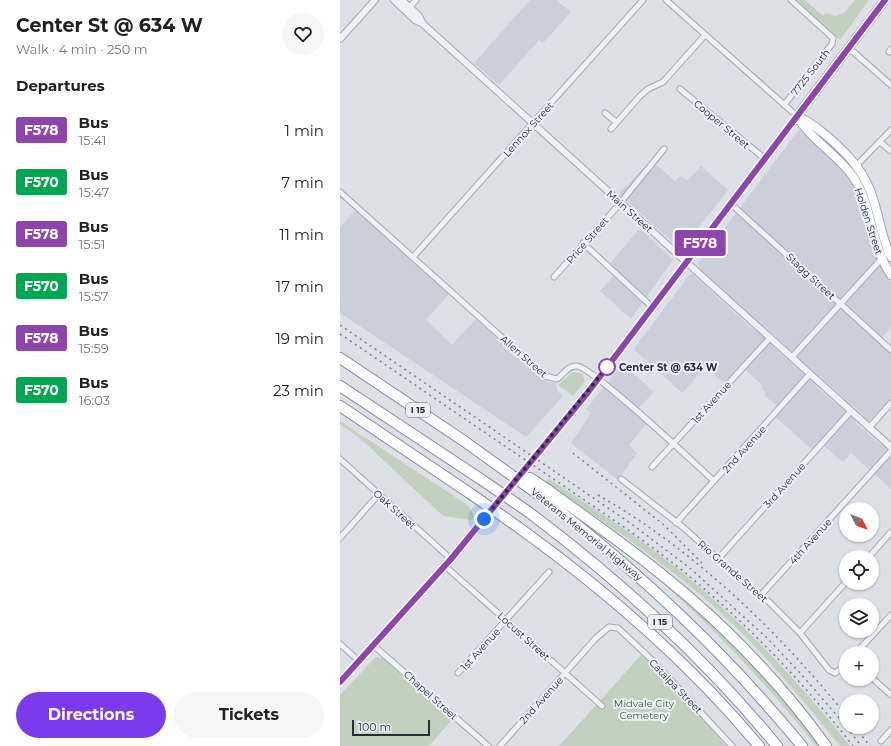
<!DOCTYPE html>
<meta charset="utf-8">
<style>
:root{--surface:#fff;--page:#f6f6f6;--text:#202124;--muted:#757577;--accent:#7c3aed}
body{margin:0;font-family:Montserrat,sans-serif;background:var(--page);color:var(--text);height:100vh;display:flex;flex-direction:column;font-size:15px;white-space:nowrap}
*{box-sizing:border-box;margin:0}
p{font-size:13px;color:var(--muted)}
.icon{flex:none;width:22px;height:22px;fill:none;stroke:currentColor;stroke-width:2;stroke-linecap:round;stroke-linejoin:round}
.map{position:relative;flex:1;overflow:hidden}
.details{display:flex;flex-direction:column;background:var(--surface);width:340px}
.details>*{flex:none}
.badge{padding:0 8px;border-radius:3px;font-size:14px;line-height:26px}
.needle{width:26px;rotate:132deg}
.fabs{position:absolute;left:499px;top:502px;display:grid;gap:8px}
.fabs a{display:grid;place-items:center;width:40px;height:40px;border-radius:50%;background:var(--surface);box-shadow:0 1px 3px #0004;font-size:20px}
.scale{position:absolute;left:12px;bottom:10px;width:78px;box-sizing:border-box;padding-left:4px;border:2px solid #262d3e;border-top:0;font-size:11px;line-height:14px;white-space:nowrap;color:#262d3e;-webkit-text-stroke:3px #eceff5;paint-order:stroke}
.you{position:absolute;width:20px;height:20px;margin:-10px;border:3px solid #fff;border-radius:50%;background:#1a73e8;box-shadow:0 0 0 6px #1a73e833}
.map>.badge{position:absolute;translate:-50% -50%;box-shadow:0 0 0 2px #fff}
h2{padding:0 16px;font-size:15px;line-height:36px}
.round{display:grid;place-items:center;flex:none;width:42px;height:42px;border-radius:21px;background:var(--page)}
.overview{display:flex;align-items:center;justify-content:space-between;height:68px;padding:0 16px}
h1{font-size:19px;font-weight:700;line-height:30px}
.button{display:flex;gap:8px;margin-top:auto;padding:8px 16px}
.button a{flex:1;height:46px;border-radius:24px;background:var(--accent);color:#fff;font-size:16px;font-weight:700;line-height:46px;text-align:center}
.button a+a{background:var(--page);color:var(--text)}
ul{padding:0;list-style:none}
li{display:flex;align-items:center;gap:12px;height:52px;padding:0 16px}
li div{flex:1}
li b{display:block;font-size:15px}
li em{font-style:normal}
li .badge{min-width:44px;font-weight:700;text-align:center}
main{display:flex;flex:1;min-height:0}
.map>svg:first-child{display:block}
.built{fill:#cbcfd9}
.green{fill:#c1d1be}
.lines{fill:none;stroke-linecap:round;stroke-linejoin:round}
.minor-casing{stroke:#a2a7b1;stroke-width:7}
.tertiary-casing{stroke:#a2a7b1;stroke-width:8}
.primary-casing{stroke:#9ca3b3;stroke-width:10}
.motorway-casing{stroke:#848c9e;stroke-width:12}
.minor{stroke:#f0f1f5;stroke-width:5}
.tertiary{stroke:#f0f1f5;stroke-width:6}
.secondary{stroke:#fff;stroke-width:7}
.primary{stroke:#fff;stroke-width:8}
.motorway{stroke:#fff;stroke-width:10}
.rail{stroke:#767e91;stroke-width:1.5;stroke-dasharray:2 4;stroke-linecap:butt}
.motorway-bridge-casing{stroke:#848c9e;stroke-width:12;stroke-linecap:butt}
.motorway-bridge{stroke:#fff;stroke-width:10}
.line-casing{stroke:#fff;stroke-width:9}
.line{stroke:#8e44ad;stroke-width:6}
.walk{stroke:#262d3e;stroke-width:4;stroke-dasharray:0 7.2}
.stop-dot{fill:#fff;stroke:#8e44ad;stroke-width:2}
.labels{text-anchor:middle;stroke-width:4;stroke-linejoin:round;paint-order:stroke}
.shield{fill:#eceff5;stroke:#616775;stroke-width:1}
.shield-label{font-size:9px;font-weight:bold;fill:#262d3e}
.street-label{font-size:10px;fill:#262d3e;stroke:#eceff5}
.stop-label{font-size:10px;font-weight:bold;fill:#262d3e;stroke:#eceff5;text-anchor:start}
.park-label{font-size:10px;fill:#375933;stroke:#eceff5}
</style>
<main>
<section class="details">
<div class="overview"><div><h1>Center St @ 634 W</h1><p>Walk · 4 min · 250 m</p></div><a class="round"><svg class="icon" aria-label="heart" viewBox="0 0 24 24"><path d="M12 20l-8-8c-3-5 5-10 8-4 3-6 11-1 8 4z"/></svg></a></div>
<h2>Departures</h2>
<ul>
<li><span class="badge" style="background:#8e44ad;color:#fff">F578</span><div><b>Bus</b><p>15:41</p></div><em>1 min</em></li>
<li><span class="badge" style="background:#00a651;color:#fff">F570</span><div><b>Bus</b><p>15:47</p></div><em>7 min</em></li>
<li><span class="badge" style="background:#8e44ad;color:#fff">F578</span><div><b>Bus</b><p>15:51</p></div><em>11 min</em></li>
<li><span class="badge" style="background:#00a651;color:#fff">F570</span><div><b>Bus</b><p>15:57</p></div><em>17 min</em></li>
<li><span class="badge" style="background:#8e44ad;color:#fff">F578</span><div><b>Bus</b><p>15:59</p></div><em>19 min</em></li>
<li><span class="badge" style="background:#00a651;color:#fff">F570</span><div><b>Bus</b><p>16:03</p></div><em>23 min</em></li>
</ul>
<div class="button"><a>Directions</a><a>Tickets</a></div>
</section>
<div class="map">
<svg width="551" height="746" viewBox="0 0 551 746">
<rect width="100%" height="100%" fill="#dde0e7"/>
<path class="built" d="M190,0H216L231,12L203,43L199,40L159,85L134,63Z
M458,131L462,132L494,160L512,184L521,207L533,252L551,283V327L542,338L551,346V400L530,421L525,420L523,415L465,363H462L445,348V345L359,268L358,263Z
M311,160L335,181L341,175L347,181L361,166L388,190L343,247L337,246L279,194Z
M15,210L109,294L86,320L112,345L136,319L201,378L208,382L216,383L217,391L223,396L186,437L0,313V227Z
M300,228L333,260L291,319L260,291L278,271L270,263Z
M350,274L354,275L408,325L420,333L435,346V349L475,383L476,387L516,420V423L540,444L544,445L551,452V489L511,453L503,462L484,446L477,454L431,413L437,406L424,395L426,393L421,388L423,386L405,369L389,387L366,367L342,393L294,349Z
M283,364L314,392L298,409L310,420L289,445L297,453L278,480L231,443L251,413L246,409Z"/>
<path class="green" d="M455,0H465L483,16L486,13L495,16L504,13L515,0H529L500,40Z
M233,372L242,374L245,381L233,396L218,385Z
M0,421L129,506L134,517L131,520L103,516L23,441L0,424Z
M208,478C256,510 305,541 349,578C408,628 462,685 510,746H500C458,694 414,640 363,597C314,555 259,519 206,482Z
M299,562L355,606L424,675L482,746H476C423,679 364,618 299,562Z
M302,654L337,690L386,746H219Z
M36,657L42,658L112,720L89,746H0V695Z"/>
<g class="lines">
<defs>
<path id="minor" d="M326,0L457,116
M70,7L76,0
M509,48L551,85
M549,52L551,49
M340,89L424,158
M444,105L492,44L493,38L451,0
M265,113L276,122
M271,129L300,96L308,89L323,82L365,35
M540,142L551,151
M517,165L551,130
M0,192L205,376L217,379C223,375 228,365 237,366C255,369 354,463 374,481
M390,203L551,350
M243,243L312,307
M73,257L303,0
M214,277L276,208L324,149
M452,357L544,256
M529,428L551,403
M0,459L111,559
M312,467L430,338
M281,479L344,528L399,578L428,601L460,633L489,670L495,673L506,665
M336,523L470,374
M0,538L39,494
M529,557L551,532
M378,559L511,411
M105,566L262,706
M421,595L551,451
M460,633L506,582
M0,644L19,661
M33,645L148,746
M516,653L551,615
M118,673L209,572
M532,678L551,695
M541,741L551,730
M160,746L256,638L269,627L278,628L311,659L392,746"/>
<path id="tertiary" d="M54,0L75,20L83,24L551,447
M62,0L79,16L83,24
M0,39L35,0"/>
<path id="primary" d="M457,116C471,141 498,154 514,178C533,208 530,244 551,275
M457,116C469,121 477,128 487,136C509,155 526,173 534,202C540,220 542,240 551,257
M457,116L545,0"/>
<path id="motorway" d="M0,358L124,441L174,477
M0,386L142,480
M0,406L131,494
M208,490C245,517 284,544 320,573C383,623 439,681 486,746
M202,497C300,573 383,650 462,746
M190,513C280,581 365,658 437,746
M178,527C267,591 349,662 419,746"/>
</defs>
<use href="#minor" class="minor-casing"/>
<use href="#tertiary" class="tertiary-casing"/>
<use href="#primary" class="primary-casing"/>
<use href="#motorway" class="motorway-casing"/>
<use href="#minor" class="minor"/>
<use href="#tertiary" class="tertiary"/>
<path class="secondary" d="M0,682L111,559L169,490L258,379L457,116"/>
<use href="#primary" class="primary"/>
<use href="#motorway" class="motorway"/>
<path class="rail" d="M0,325L293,525L351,569L427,638L461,674L506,726
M0,334C71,382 141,430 212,478C266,515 321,550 370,594C423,640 470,691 513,746
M233,453L324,525L362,563
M258,495C353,549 437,630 506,715
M507,727L521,746
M515,727L530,746"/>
<defs>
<path id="motorway-bridge" d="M174,477L190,478L208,490
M174,477L202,497
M142,480L190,513
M131,494L178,527"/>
</defs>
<use href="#motorway-bridge" class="motorway-bridge-casing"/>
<use href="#motorway-bridge" class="motorway-bridge"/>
</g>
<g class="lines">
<defs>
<path id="line" d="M0,682L111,559L249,391L545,0"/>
</defs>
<use href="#line" class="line-casing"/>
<use href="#line" class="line"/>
<path class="walk" d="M144,519L267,367"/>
</g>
<circle class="stop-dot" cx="267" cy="367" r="8"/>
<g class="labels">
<g class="shield">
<rect x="66" y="403" width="24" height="14" rx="3"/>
<rect x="308" y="615" width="24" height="14" rx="3"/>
</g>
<g class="shield-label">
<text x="78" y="413">I 15</text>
<text x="320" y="625">I 15</text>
</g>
<g class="street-label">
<text transform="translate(470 72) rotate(-52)" y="4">7725 South</text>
<text transform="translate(382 124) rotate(40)" y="4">Cooper Street</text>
<text transform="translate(188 129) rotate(-48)" y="4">Lennox Street</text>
<text transform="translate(290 211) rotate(42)" y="4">Main Street</text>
<text transform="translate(529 221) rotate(72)" y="4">Holden Street</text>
<text transform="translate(247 240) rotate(-49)" y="4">Price Street</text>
<text transform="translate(471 276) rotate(43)" y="4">Stagg Street</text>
<text transform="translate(184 356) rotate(41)" y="4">Allen Street</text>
<text transform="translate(371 402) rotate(-48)" y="4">1st Avenue</text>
<text transform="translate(404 449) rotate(-48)" y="4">2nd Avenue</text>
<text transform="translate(444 485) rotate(-48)" y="4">3rd Avenue</text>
<text transform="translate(55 509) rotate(42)" y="4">Oak Street</text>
<text transform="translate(247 534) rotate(39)" y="4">Veterans Memorial Highway</text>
<text transform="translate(470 541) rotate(-48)" y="4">4th Avenue</text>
<text transform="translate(393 571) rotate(41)" y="4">Rio Grande Street</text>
<text transform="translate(184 636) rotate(42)" y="4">Locust Street</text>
<text transform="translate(140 649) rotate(-48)" y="4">1st Avenue</text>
<text transform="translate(336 686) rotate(46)" y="4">Catalpa Street</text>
<text transform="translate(91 695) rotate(42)" y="4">Chapel Street</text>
<text transform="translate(201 700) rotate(-48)" y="4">2nd Avenue</text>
</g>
<g class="stop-label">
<text x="279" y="371">Center St @ 634 W</text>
</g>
<g class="park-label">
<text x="304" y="707">Midvale City<tspan x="304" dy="12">Cemetery</tspan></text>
</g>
</g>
</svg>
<div class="fabs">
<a><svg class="needle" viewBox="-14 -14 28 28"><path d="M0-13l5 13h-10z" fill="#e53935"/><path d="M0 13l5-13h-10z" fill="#757577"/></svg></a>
<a><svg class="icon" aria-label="locate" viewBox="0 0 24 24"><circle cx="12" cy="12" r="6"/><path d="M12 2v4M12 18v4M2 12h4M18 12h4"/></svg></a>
<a><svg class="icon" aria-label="layers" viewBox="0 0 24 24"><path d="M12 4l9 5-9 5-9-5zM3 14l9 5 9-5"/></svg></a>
<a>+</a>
<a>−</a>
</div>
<div class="scale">100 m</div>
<div class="you" style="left:144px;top:519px"></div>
<b class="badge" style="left:360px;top:243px;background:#8e44ad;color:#fff">F578</b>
</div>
</main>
